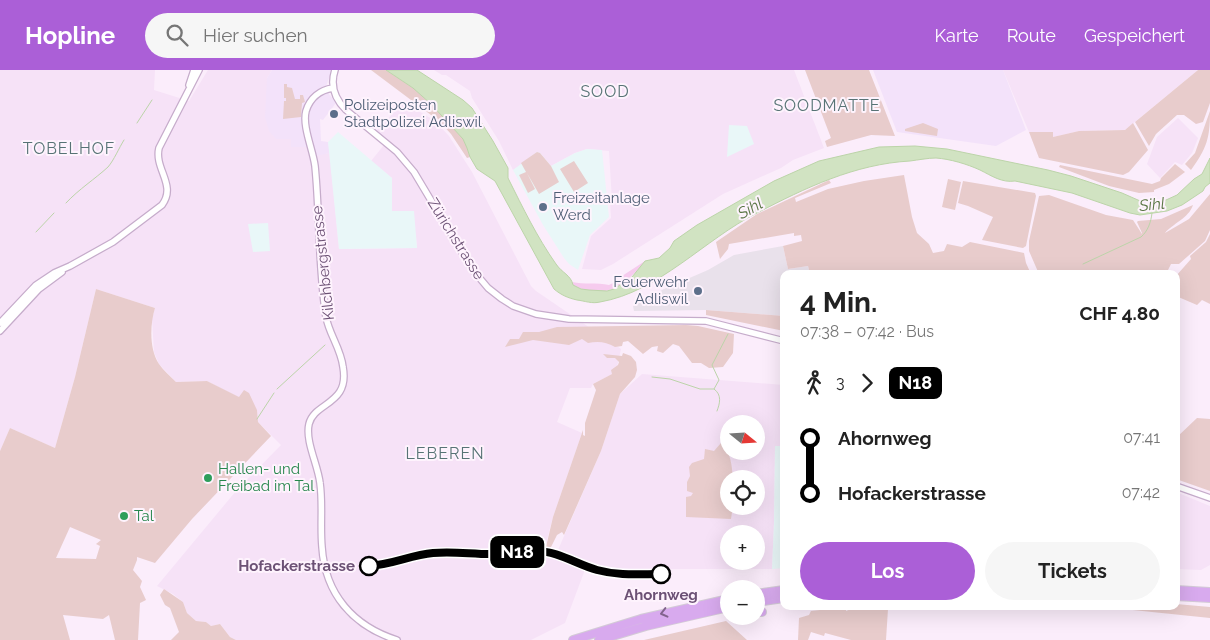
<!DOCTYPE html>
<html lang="de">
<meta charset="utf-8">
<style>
:root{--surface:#fff;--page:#f6f6f6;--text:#222;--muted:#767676;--accent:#ab5fd7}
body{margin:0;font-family:Raleway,sans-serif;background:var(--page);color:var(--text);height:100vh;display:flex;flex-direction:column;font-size:19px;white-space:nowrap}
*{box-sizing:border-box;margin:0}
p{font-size:16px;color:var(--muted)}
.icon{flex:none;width:28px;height:28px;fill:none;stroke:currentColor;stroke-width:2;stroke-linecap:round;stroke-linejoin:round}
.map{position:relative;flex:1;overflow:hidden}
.side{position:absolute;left:780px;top:200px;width:400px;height:340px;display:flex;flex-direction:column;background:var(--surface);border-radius:10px;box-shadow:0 5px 20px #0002}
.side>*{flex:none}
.badge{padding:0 10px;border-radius:8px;font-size:18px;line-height:32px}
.needle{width:32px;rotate:108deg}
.buttons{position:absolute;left:720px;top:345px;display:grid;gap:10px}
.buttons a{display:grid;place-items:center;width:45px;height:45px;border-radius:50%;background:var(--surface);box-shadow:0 5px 20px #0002;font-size:25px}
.map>.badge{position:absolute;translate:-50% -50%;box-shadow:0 0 0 2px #fff}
.legs{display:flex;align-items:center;gap:8px;height:55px;padding:0 20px;font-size:16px}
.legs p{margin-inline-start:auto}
.headline{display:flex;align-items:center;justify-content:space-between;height:85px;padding:0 20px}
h1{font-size:28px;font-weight:700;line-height:38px}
.button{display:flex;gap:10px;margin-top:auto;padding:10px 20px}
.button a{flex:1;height:58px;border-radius:30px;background:var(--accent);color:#fff;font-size:20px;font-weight:700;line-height:58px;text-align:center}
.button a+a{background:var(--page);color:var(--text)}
ul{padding:0 20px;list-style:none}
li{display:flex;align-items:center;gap:18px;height:55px;font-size:19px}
li i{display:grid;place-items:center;width:8px;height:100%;margin:0 6px;background:currentColor}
li i::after{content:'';width:12px;height:12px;margin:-6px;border:4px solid;border-radius:50%;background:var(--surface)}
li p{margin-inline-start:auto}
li:first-child i{background:linear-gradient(#0000 50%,currentColor 0)}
li:last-child i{background:linear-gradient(currentColor 50%,#0000 0)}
header{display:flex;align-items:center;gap:30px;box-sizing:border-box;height:70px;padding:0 25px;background:var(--accent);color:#fff}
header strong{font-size:24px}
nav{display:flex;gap:28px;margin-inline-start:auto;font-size:18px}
.search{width:350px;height:45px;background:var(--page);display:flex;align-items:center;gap:12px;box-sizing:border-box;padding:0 18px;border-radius:28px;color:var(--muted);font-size:19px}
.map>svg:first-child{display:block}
.residential{fill:#f6e2f7;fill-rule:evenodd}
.commercial{fill:#f3e2fa}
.industrial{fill:#e9e1eb}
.education{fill:#e9f7f8}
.green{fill:#e8cccc;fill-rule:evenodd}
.sand{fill:#f6cbee}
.water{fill:#d1e3c2;stroke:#bcd4a9}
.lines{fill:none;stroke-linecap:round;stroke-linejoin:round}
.stream{stroke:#bcd4a9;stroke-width:1}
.secondary-casing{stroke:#c6accb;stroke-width:8}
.highway-casing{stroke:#d3cbd6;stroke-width:10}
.secondary{stroke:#fff;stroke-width:5.5}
.highway{stroke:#d8aaee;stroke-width:8}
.oneway{stroke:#82638d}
.line-1-casing{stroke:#fff;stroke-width:11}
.line-1{stroke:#000;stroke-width:8}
.service-dot{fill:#5c6f8a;stroke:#fef3fd;stroke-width:2}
.leisure-dot{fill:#2e9e5b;stroke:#fef3fd;stroke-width:2}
.stop-1-dot{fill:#fff;stroke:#000;stroke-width:2.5}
.labels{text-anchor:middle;stroke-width:4;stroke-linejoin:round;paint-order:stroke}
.service-label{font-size:15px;fill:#4e5e75;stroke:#fef3fd;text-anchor:start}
.street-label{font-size:15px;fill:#6c5175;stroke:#fef3fd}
.leisure-label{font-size:15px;fill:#27864d;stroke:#fef3fd;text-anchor:start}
.stop-label{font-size:15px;font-weight:bold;fill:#6c5175;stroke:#fef3fd;text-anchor:end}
.neighbourhood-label{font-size:16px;letter-spacing:1px;fill:#577375;stroke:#fef3fd}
.water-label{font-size:16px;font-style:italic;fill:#5b7746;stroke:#fef3fd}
</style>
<header>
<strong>Hopline</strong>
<div class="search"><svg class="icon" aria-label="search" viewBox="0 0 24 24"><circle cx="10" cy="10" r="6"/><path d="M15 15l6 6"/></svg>Hier suchen</div>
<nav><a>Karte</a><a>Route</a><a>Gespeichert</a></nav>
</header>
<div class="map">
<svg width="1210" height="570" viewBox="0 0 1210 570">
<rect width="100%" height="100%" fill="#fbedfb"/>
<path class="residential" d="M0,0H155L154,20L189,31L208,0H272L267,8L276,69H291L292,77H314L316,85L330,83L339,179L417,178L416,167L392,141V108L371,91L384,75L372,65L404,32L435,51L449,66L472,102L531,216L536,221L621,279L616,302L593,314L591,318H570L557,352L582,363L553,447L544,481L551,482L586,497L565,553L531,570H236L230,567L220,554L211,556L206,552L196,551L187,543L183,532L173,524L157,516L236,421L281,375L258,352L257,340L239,328L207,311L176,312L159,294L154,282L152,249L155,238L96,219L75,307L55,378L10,358L0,381Z
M434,0H794L824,78L793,90L781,98L723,124L613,194L601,200L582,199L591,166L611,148L610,132L612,131L609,81L587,79L575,83L551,96L540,83L513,100L499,71L472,28L470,21L446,5H442Z
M1003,0H1198L1125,60L1079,61L1053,67V62H1029Z
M1178,48L1198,68L1192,83L1182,95L1175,92L1160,108L1147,94L1157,67Z
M642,304L784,315V376H775L774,453L772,499H622L601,495L558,480L601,381L620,324ZM729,354H756V381H729ZM729,409H756V436H729ZM729,464H756V491H729Z
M1176,422L1210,436V495L1201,500L1176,499Z"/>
<path class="commercial" d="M272,0H332L325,19L336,33L323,50L320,49L321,71L328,72L330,83L316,86L314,77H291V69H276L269,61L265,47L267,8Z
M873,0H1003L1026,60L996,76L897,62Z"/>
<path class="industrial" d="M783,176L788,199L808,196L810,204H784V246L706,240L634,241L633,236L664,219L708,200L734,185Z"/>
<path class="education" d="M729,55L747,56L754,74L727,87Z
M338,62L392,108V141H414L417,178L339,179L328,72Z
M587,79L602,80L609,147L590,165L578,200L569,194L564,188L543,155L513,100L537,82L540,83L551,96L575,83Z
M268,153L270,181L253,182L248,154Z
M775,376H784V498L772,499L774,453Z"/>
<path class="green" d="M371,0H386L413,18L431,34L463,69L467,77L470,87L467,88L451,64L439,51Z
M805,0H869L895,66L871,65L827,77L825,71L831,68Z
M1198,0H1210V33L1203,52L1196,54L1184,45H1177L1156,64L1149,76L1135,52Z
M284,14H287V17L292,18L295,29H300V25H303L305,32L302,33L301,47L283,49L284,31H286V28H284Z
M1210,41C1210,68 1207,78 1191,100L1185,94L1195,83Z
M923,53L938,59L937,66L905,61V59Z
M1133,53L1148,80L1129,102L1123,105L1039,88L1029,62H1053V67L1079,61L1125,60Z
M537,82L540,83L551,96L559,112L539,124L527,103L535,119L528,123L519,105L526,102L521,93Z
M574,91L588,113L574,122L560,99Z
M1175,94L1185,102L1169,114L1154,120V122L1139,123L1109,116L1059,97L1060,95L1152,114L1160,111L1161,108Z
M904,105L912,147L917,163L929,174L933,183L944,181L947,174L962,177L970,172L1024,183L1026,193L1031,204H810L808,196L788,199L783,176L802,171L801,165L794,166V163L729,174L728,179L720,189L716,172L757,144L829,110L831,113L795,128L796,132L828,119L864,111Z
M948,109L961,112L955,140L942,137Z
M963,111L1035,123L1036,126L1026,176L1023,178L982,170L993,147L968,136L958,133Z
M1210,124V160L1205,171L1179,194H1171L1166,204H1074V200L1068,204H1039L1029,181V171L1039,126L1049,125L1106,145L1133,150L1142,164V163L1137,152L1138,151L1161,149L1193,135C1189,148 1172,154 1165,163L1189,149Z
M1210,164V234L1202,230L1197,235L1176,226V206L1191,189L1190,186L1206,172Z
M96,219L155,238C150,254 149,279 159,294C163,300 170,306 176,312L207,311L239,327L244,320L249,323L257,340L258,352L271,366L192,449L155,493L137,487V490L133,500L142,511L140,517L146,530L140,533L138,570H115L109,545L103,549L63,545L70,570H0V381L10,358L55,378L75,307ZM70,457L101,470L96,474L100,476L96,489L56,488Z
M706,240L784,246V261L706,245Z
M686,255L698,256L734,264L733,283L723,297L709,298L701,293H692L679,276L673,274L663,283L657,281L658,276L652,277L643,284L628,271L623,272L622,276L615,277C606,272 599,271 588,273L582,269L569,275L533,270L505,277L510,269H519L523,262H539L557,257Z
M623,283L631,286L636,292L637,300L635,307L620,324L601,381L564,465L562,462L557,465L551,477H546L553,447L583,360V365L585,366V353L596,320L593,314L612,304L611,300L618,295L619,292L615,288H607L603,284L622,286Z
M1197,348L1210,349V421L1176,409V368Z
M721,373C731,381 732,397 733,409H729V436H733L731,449L686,447V427L691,426L693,423L687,421V412L690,406L689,397L692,393L704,389L705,379L714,381Z
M164,519L183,532L187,543L196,551L206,552L211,556L220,554L230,567L236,570H171L179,562L170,538L165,535L160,525Z
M1176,534L1210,537V548L1094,536H1176Z
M859,536H924L888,539L886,570H851L825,563L824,566L811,562L808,570H798L799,548L809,545L811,541L846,537V541Z
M726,551L747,570H644Z"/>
<path class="sand" d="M645,191C626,215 604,232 573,215L572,212C584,215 597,212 609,215L613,213L617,208H619Z"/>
<path class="water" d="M386,0H417L463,30L472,38L493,71L508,98V108C523,138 537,167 556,194C562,203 571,205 573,215L581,219L589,220L607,221L614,219L632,207L645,191L659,188L670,178L674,171L697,155L774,111L819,91L879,77L915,76L947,79L1048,100L1071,106L1122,123L1147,134L1166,130L1177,125L1194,109L1202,104L1210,88V113L1205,117L1203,121L1182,135L1167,141L1140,145L1130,143L1072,123L1015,111C1002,113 992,106 980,100C967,94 950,89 936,88C928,88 918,90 910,91C855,94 805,118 757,143C705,169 659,222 600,232C592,234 585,231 577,230C568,228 561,225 554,219L495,111L477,99L470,87L467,78L463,69L431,34L413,18Z"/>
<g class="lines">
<path class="stream" d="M137,53L152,30
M66,133C79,119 95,109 108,97C114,90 119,78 124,70
M36,162L54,143
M1083,194L1141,167C1148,161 1151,152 1152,143
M652,307L670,309L700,319H714
M277,319L325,275
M717,341C720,333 722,325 714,319L719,310L712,295L728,264
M257,349L274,323"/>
<defs>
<path id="secondary" d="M335,0C330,15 335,29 346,40L397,82L414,102L472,199L488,218L502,229L513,236L536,244L569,249L706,251L784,271
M189,15L194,0
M333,18C320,20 310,28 306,41C302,56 313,80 315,96C320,146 318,197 326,247C329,264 341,279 343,297C350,335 314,332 309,354C305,371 318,395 320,413C323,434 320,456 322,477C325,524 353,556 397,570
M0,253L36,215L54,203L70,196L113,172L162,135C177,115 154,99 159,78L199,0
M0,261L39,219L62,202
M1176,416L1210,428"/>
<path id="highway" d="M1176,520L1210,522
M756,524L784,520
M1176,526L1210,528
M756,532L784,528
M756,542H762
M573,570L641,549L729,529
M599,570L646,556L729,537"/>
</defs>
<use href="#secondary" class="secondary-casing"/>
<use href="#highway" class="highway-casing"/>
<use href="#secondary" class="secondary"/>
<use href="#highway" class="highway"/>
</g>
<defs><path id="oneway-chevron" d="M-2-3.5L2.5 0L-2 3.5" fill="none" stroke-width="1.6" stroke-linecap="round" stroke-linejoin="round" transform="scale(1.25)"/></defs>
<use class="oneway" href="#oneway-chevron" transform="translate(664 543) rotate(166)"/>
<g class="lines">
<defs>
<path id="line-1" d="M369,496C391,495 411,485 433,483C452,481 471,484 490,484C505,484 520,480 536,481C558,481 576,494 597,500C619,506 639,504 661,504"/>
</defs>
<use href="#line-1" class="line-1-casing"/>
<use href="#line-1" class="line-1"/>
</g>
<g class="service-dot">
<circle cx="334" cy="44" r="5"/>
<circle cx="543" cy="137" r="5"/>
<circle cx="698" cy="221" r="5"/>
</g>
<g class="leisure-dot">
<circle cx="208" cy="408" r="5"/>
<circle cx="124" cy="446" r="5"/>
</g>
<g class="stop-1-dot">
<circle cx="369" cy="496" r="9"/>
<circle cx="661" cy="504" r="9"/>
</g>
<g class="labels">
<g class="service-label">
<text x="344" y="40">Polizeiposten<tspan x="344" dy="17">Stadtpolizei Adliswil</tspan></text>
<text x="553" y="133">Freizeitanlage<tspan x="553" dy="17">Werd</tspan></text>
<text x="688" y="217" text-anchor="end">Feuerwehr<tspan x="688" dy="17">Adliswil</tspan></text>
</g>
<g class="street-label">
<text transform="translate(456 169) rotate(58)" y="5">Zürichstrasse</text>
<text transform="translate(323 193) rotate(-96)" y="5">Kilchbergstrasse</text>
</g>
<g class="leisure-label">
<text x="218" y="404">Hallen- und<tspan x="218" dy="17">Freibad im Tal</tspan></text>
<text x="134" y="451">Tal</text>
</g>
<g class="stop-label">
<text x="355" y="501">Hofackerstrasse</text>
<text x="661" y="530" text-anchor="middle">Ahornweg</text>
</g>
<g class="neighbourhood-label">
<text x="605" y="27">SOOD</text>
<text x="827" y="41">SOODMATTE</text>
<text x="69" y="84">TOBELHOF</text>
<text x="445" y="389">LEBEREN</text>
</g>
<g class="water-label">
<text transform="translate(1152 134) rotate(-6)" y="6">Sihl</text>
<text transform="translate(750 138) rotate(-29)" y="6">Sihl</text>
</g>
</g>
</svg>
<div class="buttons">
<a><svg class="needle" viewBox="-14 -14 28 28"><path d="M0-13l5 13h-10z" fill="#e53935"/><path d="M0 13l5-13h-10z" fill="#767676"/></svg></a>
<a><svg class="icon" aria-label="locate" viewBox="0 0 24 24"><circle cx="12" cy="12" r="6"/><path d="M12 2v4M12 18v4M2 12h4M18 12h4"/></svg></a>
<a>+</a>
<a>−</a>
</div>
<b class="badge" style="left:517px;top:482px;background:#000;color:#fff">N18</b>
<section class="side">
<div class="headline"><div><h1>4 Min.</h1><p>07:38 – 07:42 · Bus</p></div><b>CHF 4.80</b></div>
<div class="legs"><svg class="icon" aria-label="walk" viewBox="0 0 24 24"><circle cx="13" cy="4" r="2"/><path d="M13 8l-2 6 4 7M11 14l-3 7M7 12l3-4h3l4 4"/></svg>3<svg class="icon" aria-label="forward" viewBox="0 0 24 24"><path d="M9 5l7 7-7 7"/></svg><b class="badge" style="background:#000;color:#fff">N18</b></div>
<ul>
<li><i style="color:#000"></i><b>Ahornweg</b><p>07:41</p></li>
<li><i style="color:#000"></i><b>Hofackerstrasse</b><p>07:42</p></li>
</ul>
<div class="button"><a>Los</a><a>Tickets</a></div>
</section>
</div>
